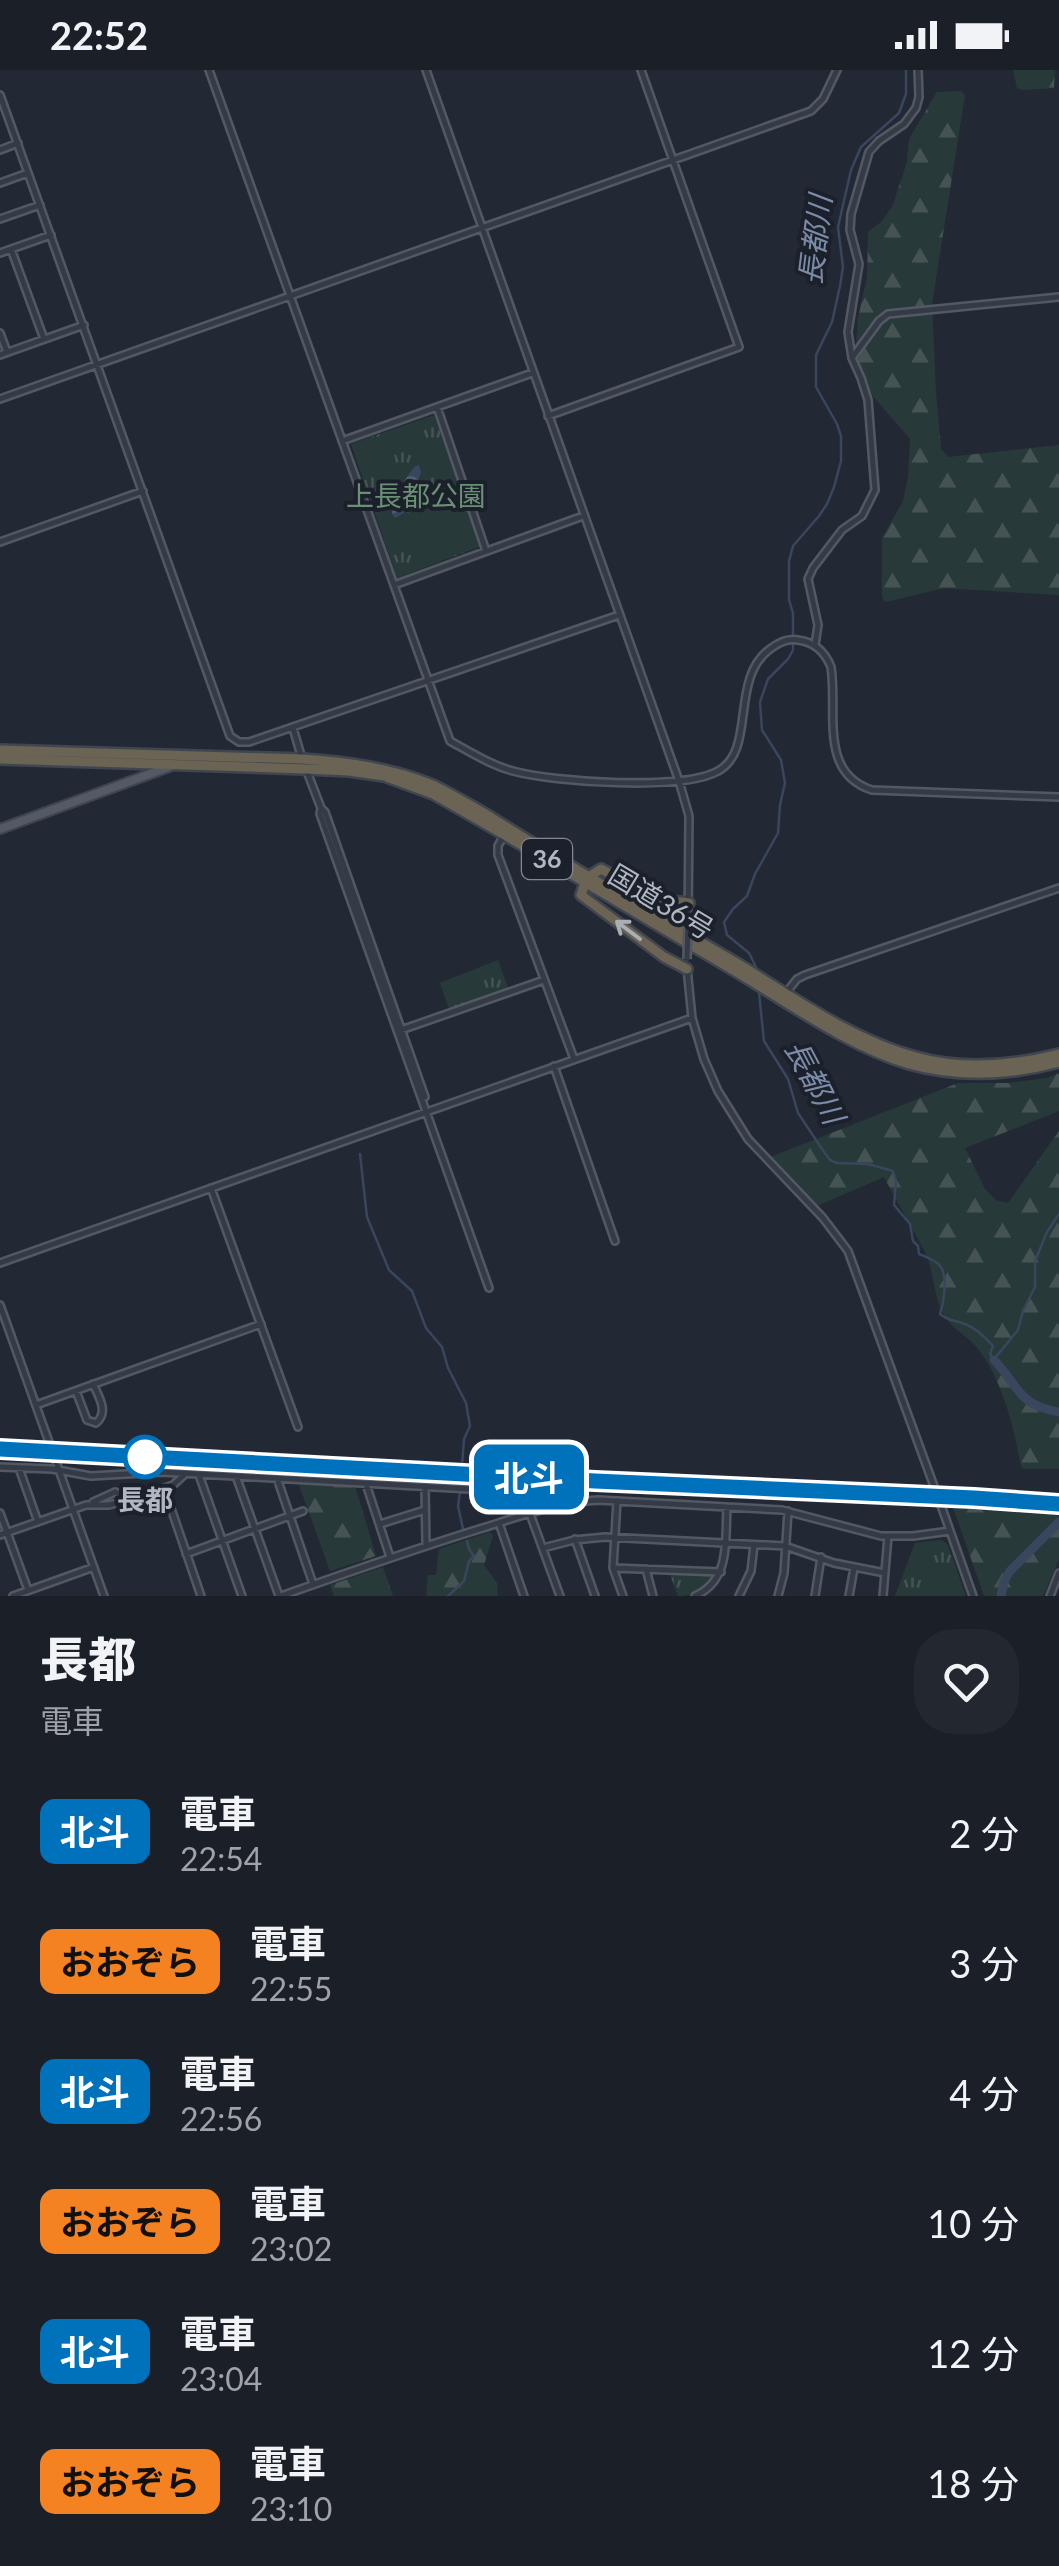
<!DOCTYPE html>
<html lang="ja">
<meta charset="utf-8">
<style>
:root{--surface:#1a1f28;--page:#232730;--text:#f1f3f6;--muted:#9fa2a8}
body{margin:0;font-family:Lato,"Noto Sans JP",sans-serif;background:var(--page);color:var(--text);height:100vh;display:flex;flex-direction:column;font-size:38px;white-space:nowrap}
*{box-sizing:border-box;margin:0}
p{font-size:32px;color:var(--muted)}
.icon{flex:none;width:55px;height:55px;fill:none;stroke:currentColor;stroke-width:2;stroke-linecap:round;stroke-linejoin:round}
.map{position:relative;height:1526px;overflow:hidden}
.details{display:flex;flex-direction:column;background:var(--surface);flex:1}
.details>*{flex:none}
.badge{padding:0 20px;border-radius:15px;font-size:35px;line-height:65px}
.map>.badge{position:absolute;translate:-50% -50%;box-shadow:0 0 0 5px #fff}
.round{display:grid;place-items:center;flex:none;width:105px;height:105px;border-radius:40px;background:var(--page)}
.headline{display:flex;align-items:center;justify-content:space-between;height:170px;padding:0 40px}
h1{font-size:48px;font-weight:800;line-height:75px}
ul{padding:0;list-style:none}
li{display:flex;align-items:center;gap:30px;height:130px;padding:0 40px}
li div{flex:1}
li b{display:block;font-size:38px}
li em{font-style:normal}
li .badge{min-width:110px;font-weight:700;text-align:center}
.status{display:flex;justify-content:space-between;align-items:center;height:70px;padding:0 50px;background:var(--surface);direction:ltr}
.status svg{height:28px;fill:currentColor}
.map>svg:first-child{display:block}
.forest{fill:url(#forest-firs)}
.park{fill:url(#park-tufts)}
.garden{fill:#28393a}
.water{fill:url(#water-waves)}
.lines{fill:none;stroke-linecap:round;stroke-linejoin:round}
.stream{stroke:#39465d;stroke-width:2.5}
.river{stroke:#39465d;stroke-width:9}
.minor-casing{stroke:#535963;stroke-width:10}
.major-casing{stroke:#3f444f;stroke-width:12}
.highway-casing{stroke:#404650;stroke-width:14}
.minor{stroke:#353b46;stroke-width:5}
.major{stroke:#535a66;stroke-width:8}
.highway{stroke:#6b6353;stroke-width:9}
.rail{stroke:#5a616f;stroke-width:2.5;stroke-dasharray:10 10;stroke-linecap:butt}
.minor-bridge-casing{stroke:#535963;stroke-width:10;stroke-linecap:butt}
.minor-bridge{stroke:#353b46;stroke-width:5}
.oneway{stroke:#a9aeb7}
.line-casing{stroke:#fff;stroke-width:22}
.line{stroke:#0072bc;stroke-width:15}
.stop-dot{fill:#fff;stroke:#0072bc;stroke-width:5}
.labels{text-anchor:middle;stroke-width:8;stroke-linejoin:round;paint-order:stroke}
.shield{fill:#1b202a;stroke:#838994;stroke-width:2.5}
.shield-label{font-size:25px;font-weight:bold;fill:#b0b6c2}
.park-label{font-size:28px;fill:#6a9075;stroke:#1b202a}
.street-label{font-size:28px;fill:#b0b6c2;stroke:#1b202a}
.stop-label{font-size:28px;font-weight:bold;fill:#b0b6c2;stroke:#1b202a}
.water-label{font-size:30px;font-style:italic;fill:#7b8ba8;stroke:#1b202a}
</style>
<div class="status"><b>22:52</b><svg viewBox="0 0 49 12"><path d="M0 12V9h3v3zM5 12V6h3v6zM10 12V3h3v9zM15 12V0h3v12zM26 1h20v11H26zM47 4h2v5h-2z"/></svg></div>
<div class="map">
<svg width="1059" height="1526" viewBox="0 0 1059 1526">
<defs>
<pattern id="forest-firs" width="22" height="20" patternUnits="userSpaceOnUse" patternTransform="scale(2.5)"><rect width="22" height="20" fill="#28393a"/><path d="M5 1l3.5 6h-7zM16 11l3.5 6h-7z" fill="#455355"/></pattern>
<pattern id="park-tufts" width="24" height="20" patternUnits="userSpaceOnUse" patternTransform="scale(2.5)"><rect width="24" height="20" fill="#28393a"/><path d="M3 7l-1-3M5 7V3M7 7l1-3M15 17l-1-3M17 17v-4M19 17l1-3" fill="none" stroke="#455355"/></pattern>
<pattern id="water-waves" width="16" height="10" patternUnits="userSpaceOnUse" patternTransform="scale(2.5)"><rect width="16" height="10" fill="#39465d"/><path d="M0 5q4-4 8 0t8 0" fill="none" stroke="#535e73"/></pattern>
</defs>
<rect width="100%" height="100%" fill="#222935"/>
<path class="forest" d="M1013,0H1055L1054,18L1023,20L1017,18Z
M961,21L965,25L932,234L936,323L941,379L948,387L1059,375V525L944,518L886,532L883,530L882,524V468L903,431L908,407L910,369L871,324L855,286L858,248L867,207L868,162L882,151L892,137L907,92L909,69L937,22Z
M1059,1003V1041L965,1078L985,1119L997,1131L1008,1133L1059,1061V1399H1024L1021,1396C1014,1357 1001,1304 974,1274C962,1262 949,1257 942,1241C933,1223 934,1201 925,1182C912,1157 897,1132 884,1107L812,1138L763,1090L958,1013H1009L1046,1008Z
M298,1412L355,1416L376,1486L330,1501Z
M952,1434L1059,1438V1489L1043,1526H984Z
M490,1462L493,1466L484,1495L497,1513L498,1526H426L428,1505H436L439,1479Z
M383,1497L393,1526H334L330,1515Z"/>
<path class="park" d="M434,345L481,476L397,508L351,374Z
M498,890L508,918L449,939L440,913Z
M942,1470L948,1475L966,1526H895L915,1473Z
M669,1502L713,1504L715,1507C703,1519 696,1526 678,1526Z"/>
<path class="garden" d="M386,364L395,388L366,399L358,373Z
M454,411L477,474L425,495C382,461 423,430 454,411Z"/>
<path class="water" d="M419,395L421,403L404,443L395,448L392,444L396,423L414,397Z"/>
<g class="lines">
<path class="stream" d="M758,901L749,883L727,865L724,852L733,839L747,826L755,804L778,763L780,735L785,713L781,690L762,660L760,632L768,609L788,589L793,580V543L789,530V491L793,476L819,446L827,434L834,417L841,391V366L837,354L816,317V285L832,252L840,216L843,197L838,157L851,100L861,77L899,43L906,24V0
M759,923L764,971L788,1009L798,1043L822,1079L830,1090L837,1093L868,1094L893,1101L896,1111L894,1135L910,1154L913,1171L918,1176L919,1184C926,1187 939,1191 942,1199C947,1211 944,1232 940,1244C948,1251 955,1250 965,1254C976,1258 985,1267 993,1276L990,1284L994,1290
M360,1084L367,1147L389,1200L412,1221L426,1258L442,1277L448,1298L466,1333L470,1356L464,1369L462,1396
M995,1288L1018,1260L1023,1241L1035,1217V1191L1047,1162L1059,1144
M459,1415L461,1406
M460,1422L458,1436L463,1459
M448,1526L464,1511L469,1491L474,1486L469,1479L467,1471"/>
<path class="river" d="M994,1290C1020,1317 1016,1334 1059,1342
M1001,1526L1004,1511L1010,1501L1059,1452"/>
<defs>
<path id="minor" d="M209,0L450,671C470,682 491,695 513,701C553,712 683,721 718,701C757,680 729,609 770,579C778,573 788,568 798,570C815,572 825,582 831,597C838,640 818,703 872,720L1059,727
M426,0L679,711L689,746L688,852
M0,25L230,666L239,672H249L619,545
M0,80L18,73
M0,113L28,103
M0,149L40,135
M11,179L44,269
M0,183L51,165
M0,263L7,282
M0,285L84,255
M852,288L879,251L888,244L1059,227
M0,329L811,41L823,29L837,0
M437,337L486,481
M548,346L739,277L641,0
M342,371L532,303
M0,472L143,421
M394,515L583,446
M815,575L818,555L808,509L813,498L842,460L862,446L875,420L868,330L861,308L852,288L848,262L859,194L850,160L851,144L869,82L879,71L904,54L916,38L919,27L918,0
M293,658L302,689
M306,699L321,738L325,742L425,1027
M321,738L320,744L489,1218
M504,765L498,776V785L574,989
M687,898L692,948L704,989L718,1021L748,1069L823,1148L848,1181L931,1408
M786,923L797,909L805,905L1059,818
M401,960L544,910
M554,996L615,1171
M211,1118L298,1357
M0,1193L692,948
M0,1235L104,1526
M76,1321L87,1350L96,1353C109,1342 99,1327 93,1314
M36,1335L261,1254
M0,1397L52,1399L91,1406L162,1402L522,1422L560,1526
M19,1398L38,1452
M199,1405L242,1526
M236,1406L279,1526
M277,1408L313,1514
M366,1414L390,1487
M425,1417L426,1475
M164,1418L201,1526
M617,1431L613,1498L623,1526
M93,1432L115,1422L120,1424L124,1432
M943,1441L973,1526
M0,1443L28,1520
M499,1453L524,1526
M380,1454L425,1440
M0,1465L86,1435H109L134,1429L173,1415L184,1405
M575,1469L595,1526
M543,1478L574,1470L605,1467L785,1476L834,1493L885,1503
M186,1484L303,1441
M613,1498L721,1502
M646,1499L653,1526
M13,1526L94,1497
M281,1526C349,1502 417,1478 486,1457C523,1445 559,1432 598,1430L782,1440L881,1466H913L950,1461
M695,1526C731,1510 725,1470 727,1437
M739,1526L751,1501L754,1475
M778,1526L784,1503L788,1441
M815,1526L821,1487
M849,1526L854,1498
M883,1526L888,1466
M1050,1526L1059,1503"/>
<path id="major" d="M0,759L169,697"/>
<path id="highway" d="M0,680L302,689C348,692 392,698 435,716C451,724 468,734 484,743C568,796 655,845 740,895C794,928 854,971 916,987C963,1000 1012,996 1059,984
M0,689L306,699L349,701L384,706L433,724C535,781 634,842 735,901C789,933 848,976 909,994C959,1008 1010,1005 1059,992
M590,806L601,799L661,830L689,833
M585,813L581,825L664,887L687,899"/>
</defs>
<use href="#minor" class="minor-casing"/>
<use href="#major" class="major-casing"/>
<use href="#highway" class="highway-casing"/>
<use href="#minor" class="minor"/>
<use href="#major" class="major"/>
<use href="#highway" class="highway"/>
<path class="rail" d="M0,1379L562,1409L974,1428L1059,1434"/>
<defs>
<path id="minor-bridge" d="M687,889L688,852
M931,1408L943,1441"/>
</defs>
<use href="#minor-bridge" class="minor-bridge-casing"/>
<use href="#minor-bridge" class="minor-bridge"/>
</g>
<defs><path id="oneway-shaft" d="M-6 0H5M1.5-3L5.5 0L1.5 3" fill="none" stroke-width="1.6" stroke-linecap="round" stroke-linejoin="round" transform="scale(2.5)"/></defs>
<use class="oneway" href="#oneway-shaft" transform="translate(628 860) rotate(-143)"/>
<g class="lines">
<defs>
<path id="line" d="M0,1379L595,1411L974,1428L1059,1434"/>
</defs>
<use href="#line" class="line-casing"/>
<use href="#line" class="line"/>
</g>
<circle class="stop-dot" cx="145" cy="1387" r="20"/>
<g class="labels">
<rect class="shield" x="522" y="769" width="50" height="40" rx="8"/>
<g class="shield-label">
<text x="547" y="798">36</text>
</g>
<g class="park-label">
<text x="416" y="436">上長都公園</text>
</g>
<g class="street-label">
<text transform="translate(661 832) rotate(31)" y="10">国道36号</text>
</g>
<g class="stop-label">
<text x="145" y="1440">長都</text>
</g>
<g class="water-label">
<text transform="translate(816 170) rotate(-83)" y="10">長都川</text>
<text transform="translate(814 1012) rotate(62)" y="10">長都川</text>
</g>
</g>
</svg>
<b class="badge" style="left:529px;top:1407px;background:#0072bc;color:#fff">北斗</b>
</div>
<section class="details">
<div class="headline"><div><h1>長都</h1><p>電車</p></div><a class="round"><svg class="icon" aria-label="heart" viewBox="0 0 24 24"><path d="M12 20l-8-8c-3-5 5-10 8-4 3-6 11-1 8 4z"/></svg></a></div>
<ul>
<li><span class="badge" style="background:#0072bc;color:#fff">北斗</span><div><b>電車</b><p>22:54</p></div><em>2 分</em></li>
<li><span class="badge" style="background:#f58220;color:#111">おおぞら</span><div><b>電車</b><p>22:55</p></div><em>3 分</em></li>
<li><span class="badge" style="background:#0072bc;color:#fff">北斗</span><div><b>電車</b><p>22:56</p></div><em>4 分</em></li>
<li><span class="badge" style="background:#f58220;color:#111">おおぞら</span><div><b>電車</b><p>23:02</p></div><em>10 分</em></li>
<li><span class="badge" style="background:#0072bc;color:#fff">北斗</span><div><b>電車</b><p>23:04</p></div><em>12 分</em></li>
<li><span class="badge" style="background:#f58220;color:#111">おおぞら</span><div><b>電車</b><p>23:10</p></div><em>18 分</em></li>
</ul>
</section>
